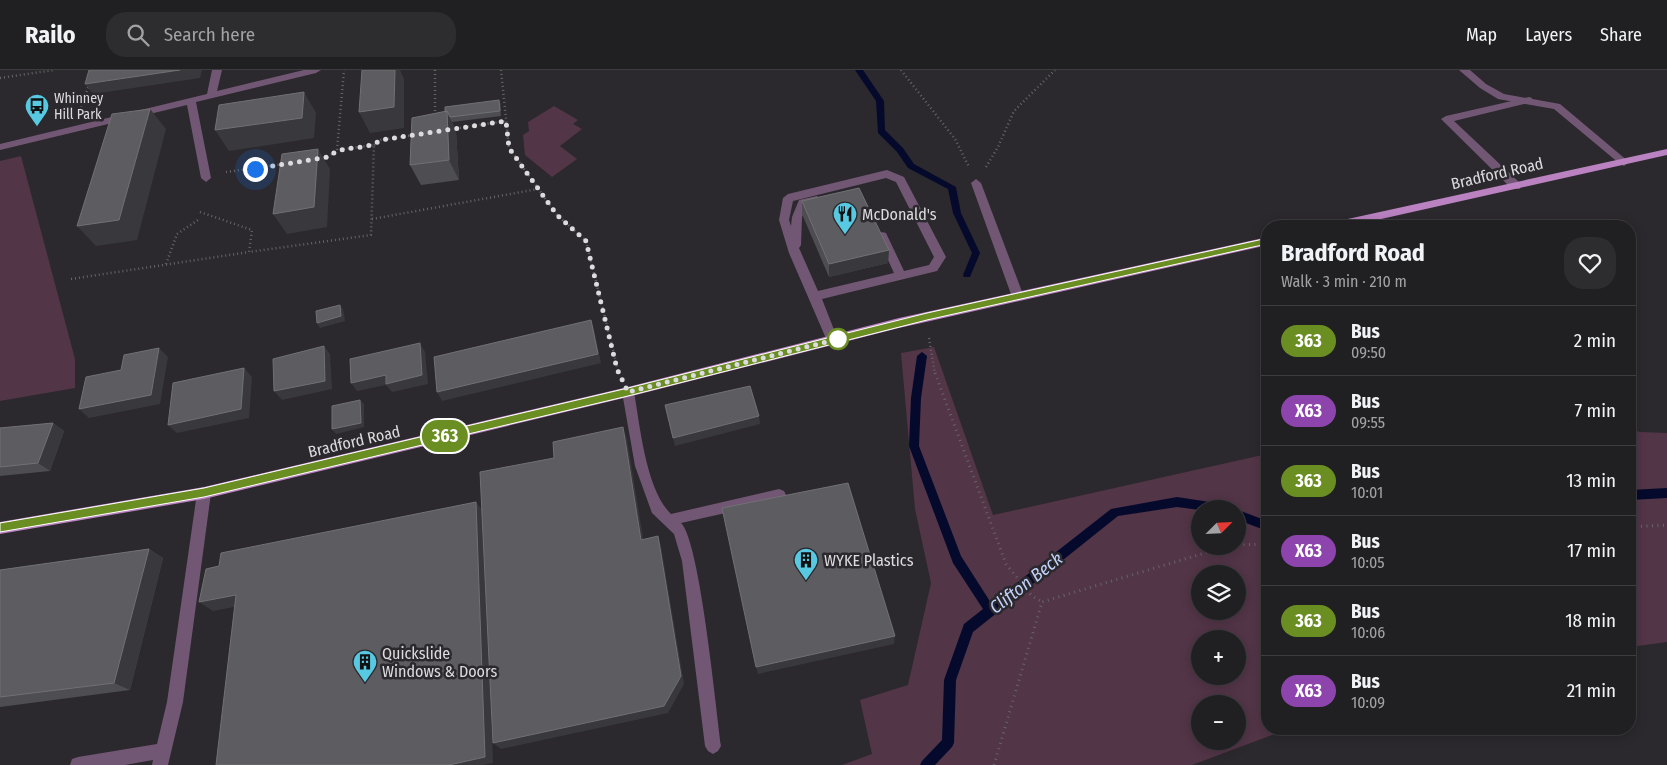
<!DOCTYPE html>
<meta charset="utf-8">
<style>
:root{--surface:#201f22;--page:#2d2c2f;--text:#f1f3f6;--muted:#a2a2a5;--line:#3d3d40}
body{margin:0;font-family:"Fira Sans Condensed",sans-serif;background:var(--page);color:var(--text);height:100vh;display:flex;flex-direction:column;font-size:19px;white-space:nowrap}
*{box-sizing:border-box;margin:0}
p{font-size:16px;color:var(--muted)}
.icon{flex:none;width:28px;height:28px;fill:none;stroke:currentColor;stroke-width:2;stroke-linecap:round;stroke-linejoin:round}
.map{position:relative;flex:1;overflow:hidden}
.panel{position:absolute;left:1261px;top:150px;width:375px;height:515px;display:flex;flex-direction:column;background:var(--surface);border-radius:20px;box-shadow:0 2px 12px #0003,0 0 0 1px var(--line)}
.panel>*{flex:none}
.badge{padding:0 10px;border-radius:16px;font-size:18px;line-height:32px}
.needle{width:32px;rotate:66deg}
.controls{position:absolute;left:1191px;top:430px;display:grid;gap:10px}
.controls a{display:grid;place-items:center;width:55px;height:55px;border-radius:50%;background:var(--surface);box-shadow:0 2px 12px #0003,0 0 0 1px var(--line);font-size:25px}
.you{position:absolute;width:25px;height:25px;margin:-12px;border:4px solid #fff;border-radius:50%;background:#1a73e8;box-shadow:0 0 0 8px #1a73e833}
.map>.badge{position:absolute;translate:-50% -50%;box-shadow:0 0 0 2px #fff}
.round{display:grid;place-items:center;flex:none;width:52px;height:52px;border-radius:20px;background:var(--page)}
.headline{display:flex;align-items:center;justify-content:space-between;height:85px;padding:0 20px}
h1{font-size:24px;font-weight:700;line-height:38px}
ul{padding:0;list-style:none}
li{display:flex;align-items:center;gap:15px;height:70px;padding:0 20px;border-top:1px solid var(--line)}
li div{flex:1}
li b{display:block;font-size:19px}
li em{font-style:normal}
li .badge{min-width:55px;font-weight:700;text-align:center}
header{display:flex;align-items:center;gap:30px;box-sizing:border-box;height:70px;padding:0 25px;background:var(--surface);border-bottom:1px solid var(--line)}
header strong{font-size:24px}
nav{display:flex;gap:28px;margin-inline-start:auto;font-size:18px}
.search{width:350px;height:45px;background:var(--page);display:flex;align-items:center;gap:12px;box-sizing:border-box;padding:0 18px;border-radius:20px;color:var(--muted);font-size:19px}
.map>svg:first-child{display:block}
.green{fill:#523547;fill-rule:evenodd}
.lines{fill:none;stroke-linecap:round;stroke-linejoin:round}
.stream{fill:#050a2c;fill-rule:evenodd}
.path-far1{stroke:#666568;stroke-width:2.5;stroke-dasharray:1 3;stroke-linecap:butt}
.path{stroke:#666568;stroke-width:3;stroke-dasharray:1 4.5;stroke-linecap:butt}
.service{fill:#725775;fill-rule:evenodd}
.minor{fill:#725775;fill-rule:evenodd}
.primary{fill:#ba82c1;fill-rule:evenodd}
.wall{fill:#4e4e52}
.shaded-wall{fill:#39393d}
.building{fill:#5d5d61;stroke:#717174}
.line{fill:#6b8e23;stroke:#fff}
.walk{stroke:#dcdbde;stroke-width:5;stroke-dasharray:0 9}
.stop-dot{fill:#fff;stroke:#6b8e23;stroke-width:2.5}
.labels{text-anchor:middle;stroke-width:5;stroke-linejoin:round;paint-order:stroke}
.far-poi-label{font-size:14px;fill:#dcdbde;stroke:#2b292d;text-anchor:start}
.street-label{font-size:16px;fill:#dcdbde;stroke:#2b292d}
.poi-label{font-size:16px;fill:#dcdbde;stroke:#2b292d;text-anchor:start}
.water-label{font-size:18px;font-style:italic;fill:#c1d1fa;stroke:#2b292d}
</style>
<header>
<strong>Railo</strong>
<div class="search"><svg class="icon" aria-label="search" viewBox="0 0 24 24"><circle cx="10" cy="10" r="6"/><path d="M15 15l6 6"/></svg>Search here</div>
<nav><a>Map</a><a>Layers</a><a>Share</a></nav>
</header>
<div class="map">
<svg width="1667" height="695" viewBox="0 0 1667 695">
<rect width="100%" height="100%" fill="#2b292d"/>
<path class="green" d="M554,36L578,50L573,54L582,59L560,76L577,89L552,107L525,85L523,65L529,61L528,52Z
M21,86L75,289V318L0,331V91Z
M934,277L993,445L1267,384L1268,659H1288L1192,695H842L872,684L860,630L908,615L931,513L915,439L901,283ZM1200,439H1238V476H1200ZM1200,504H1238V541H1200ZM1200,569H1238V606H1200ZM1200,634H1238V671H1200Z
M1630,359L1640,362L1667,363V572L1630,577Z"/>
<g class="lines">
<path class="stream" d="M855,0H863L884,31L885,60L903,78L914,94L956,117L961,143L980,183L970,207H964L963,205L972,183L953,143L948,119L908,98L897,82L878,63L876,31Z
M922,282L927,286L921,328L919,376L961,486L991,533L1111,439L1177,427L1223,434L1227,436L1228,439H1200V440L1177,437L1118,446L973,562L956,610L954,673L952,677L935,695H920L922,691L942,670L944,610L964,554L983,539L953,493L909,376L911,328L917,286Z
M1667,418V428L1630,430V420Z
M1238,440L1262,449H1268V459H1262L1238,450Z"/>
<path class="path-far1" d="M435,0V46
M501,0L509,78L557,145L586,171L619,304
M901,0L955,69L969,97
M0,8L54,0
M81,37L89,15
M452,59L506,51
M374,75L381,70L414,65
M320,89L328,87L337,80
M986,97L998,77L1014,41L1055,0
M226,102L284,94
M200,142L252,160L249,182L371,165L374,75L337,80L344,0
M372,149L538,119
M166,194L177,164L198,150
M71,209L249,182
M929,268L935,304"/>
<path class="path" d="M935,303L1006,494L1032,526L1042,532
M1630,457L1667,455
M1238,475L1268,474
M994,695L1042,532L1228,476"/>
<path class="service" d="M1529,27L1532,28V32L1454,51L1520,113L1521,116L1520,119H1512L1441,49L1446,46Z
M887,100L904,107L946,187L937,201L822,229L838,270L836,273H828L789,183L779,150L783,128L788,124ZM886,108L896,112L934,187L929,195L904,201L886,163L882,162L877,166L894,203L818,221L799,178L801,175L802,147L807,136L821,133L822,130L817,126L799,130L792,147L791,156L789,150L793,131Z
M976,109L981,113L1024,227L1022,230H1014L1012,227L971,113Z
M628,317L632,318L634,322C640,356 646,420 671,444L779,419L784,421L786,425L784,429L779,431L681,453C700,471 716,640 721,676L718,681L713,684L708,681L705,676L682,491L674,464L652,443L635,396L622,322L624,318Z
M204,417L209,419L211,423L183,632L168,695H152L153,690L125,695H70L72,689L78,687L157,674L167,632L197,423L199,419Z"/>
<path class="minor" d="M212,0H222L217,21L304,0H321L316,3L196,32L211,108L206,112L201,108L187,35L0,80V74L207,24Z
M1459,0H1470L1486,14L1504,24L1560,34L1629,92L1624,96L1620,94L1554,39L1498,29L1480,18Z"/>
<path class="primary" d="M1667,79V85L1350,156H1329L1334,152Z
M1268,167V175L899,258L628,327L204,429L0,464V452L204,417L628,317L899,248Z"/>
</g>
<path class="wall" d="M499,30L501,35V46L452,52L456,62L459,110L421,115L410,95L412,48Z
M802,131L889,180L888,193L829,207L802,144Z
M53,353L64,361L50,401L0,406V358Z
M149,479L163,488L130,620L0,637V500Z"/>
<path class="shaded-wall" d="M180,0H202L200,8L93,24L85,14Z
M395,0H400L404,9V58L370,63L359,42Z
M304,22L316,43L314,68L229,81L215,60Z
M499,30L501,35V46L500,41Z
M150,39L166,59L137,170L96,176L77,156Z
M447,41L456,62L459,110L449,90Z
M318,79L330,99L327,157L287,164L273,144Z
M889,180L888,193L829,207V194Z
M340,235L343,239L345,251L320,258L317,253Z
M591,250L594,259L601,293L442,331L437,322Z
M420,273L425,282L428,314L392,322L386,315L357,321L351,313Z
M324,276L330,284L332,319L282,330L274,321Z
M159,278L168,287L160,334L89,348L79,339Z
M244,298L252,307L249,348L177,363L168,355Z
M360,330L364,334V357L336,364L332,359Z
M759,346L760,354L675,376L673,368Z
M53,353L64,361L50,401L38,393Z
M623,357L627,369L645,480L641,470Z
M476,432L484,443L493,693L483,695H449Z
M658,466L661,476L684,614L668,643L501,679L493,673Z
M149,479L163,488L130,620L114,613Z
M236,525L249,534L213,541L199,532Z
M895,566L894,574L758,604L756,597Z"/>
<path class="building" d="M89,0H180L85,14Z
M362,0H395L394,37L359,42Z
M304,22L302,48L215,60L219,35Z
M499,30L500,41L450,47L447,41L445,42V37Z
M150,39L119,150L77,156L112,44Z
M447,41L449,90L410,95L412,48Z
M318,79L314,137L273,144L282,84Z
M859,118L889,180L829,194L802,131Z
M340,235L341,246L317,253L316,241Z
M591,250L598,284L437,322L434,287Z
M420,273L422,305L386,314V305L351,313L350,289Z
M324,276L325,311L274,321L273,289Z
M159,278L151,325L79,339L86,307L121,300L124,285Z
M244,298L241,339L168,355L173,313Z
M750,316L759,346L673,368L665,335Z
M360,330L361,353L332,359V336Z
M53,353L38,393L0,397V358Z
M623,357L641,470L658,466L681,606L664,636L493,673L480,402L554,388L553,372Z
M848,413L895,566L756,597L722,438Z
M476,432L485,687L449,695H216L236,525L199,532L206,499L219,496L221,483Z
M149,479L114,613L0,627V500Z"/>
<path class="line" d="M1268,168L1271,169V173L927,250L628,326L204,427L0,462V453L204,418L628,318L927,243Z"/>
<g class="lines">
<path class="walk" d="M255,99L328,87C345,73 364,82 381,70L506,51L509,78L557,145L586,171L617,299L628,322L838,269"/>
</g>
<defs>
<symbol id="bus-pin" viewBox="-11 -11 22 30"><path d="M0 17L-7.5 6A9.5 9.5 0 1 1 7.5 6Z" fill="#57c9e2" stroke="#2b292d"/><path d="M-5-6H5V4H4V6H2V4H-2V6H-4V4H-5ZM-3.5-4V0h7V-4ZM-3.5 1.2v1.5H-2V1.2ZM2 1.2v1.5H3.5V1.2Z" fill="#111"/></symbol>
<symbol id="restaurant-pin" viewBox="-11 -11 22 30"><path d="M0 17L-7.5 6A9.5 9.5 0 1 1 7.5 6Z" fill="#57c9e2" stroke="#2b292d"/><path d="M-5-6h1v4h1v-4h1v4h1v-4h1v5L-1.5 .5V6h-2V.5L-5-1ZM5-6V6H3V1.5H1.5Q1.5-4 5-6Z" fill="#111"/></symbol>
<symbol id="building-pin" viewBox="-11 -11 22 30"><path d="M0 17L-7.5 6A9.5 9.5 0 1 1 7.5 6Z" fill="#57c9e2" stroke="#2b292d"/><path d="M-4-6H4V6H1V3H-1V6H-4ZM-2.5-4.3h1.7v1.8h-1.7ZM.8-4.3h1.7v1.8H.8ZM-2.5-1h1.7V.8h-1.7ZM.8-1h1.7V.8H.8Z" fill="#111"/></symbol>
</defs>
<g fill-rule="evenodd">
<use href="#bus-pin" x="23" y="22" width="28" height="38"/>
<use href="#restaurant-pin" x="831" y="130" width="28" height="38"/>
<use href="#building-pin" x="792" y="476" width="28" height="38"/>
<use href="#building-pin" x="351" y="578" width="28" height="38"/>
</g>
<circle class="stop-dot" cx="838" cy="269" r="10"/>
<g class="labels">
<g class="far-poi-label">
<text x="54" y="33">Whinney<tspan x="54" dy="16">Hill Park</tspan></text>
</g>
<g class="street-label">
<text transform="translate(1497 103) rotate(-13)" y="6">Bradford Road</text>
<text transform="translate(354 371) rotate(-13)" y="6">Bradford Road</text>
</g>
<g class="poi-label">
<text x="862" y="150">McDonald's</text>
<text x="824" y="496">WYKE Plastics</text>
<text x="382" y="589">Quickslide<tspan x="382" dy="18">Windows &amp; Doors</tspan></text>
</g>
<g class="water-label">
<text transform="translate(1026 513) rotate(-38)" y="6">Clifton Beck</text>
</g>
</g>
</svg>
<div class="controls">
<a><svg class="needle" viewBox="-14 -14 28 28"><path d="M0-13l5 13h-10z" fill="#e53935"/><path d="M0 13l5-13h-10z" fill="#a2a2a5"/></svg></a>
<a><svg class="icon" aria-label="layers" viewBox="0 0 24 24"><path d="M12 4l9 5-9 5-9-5zM3 14l9 5 9-5"/></svg></a>
<a>+</a>
<a>−</a>
</div>
<div class="you" style="left:255px;top:99px"></div>
<b class="badge" style="left:445px;top:366px;background:#6b8e23;color:#fff">363</b>
<section class="panel">
<div class="headline"><div><h1>Bradford Road</h1><p>Walk · 3 min · 210 m</p></div><a class="round"><svg class="icon" aria-label="heart" viewBox="0 0 24 24"><path d="M12 20l-8-8c-3-5 5-10 8-4 3-6 11-1 8 4z"/></svg></a></div>
<ul>
<li><span class="badge" style="background:#6b8e23;color:#fff">363</span><div><b>Bus</b><p>09:50</p></div><em>2 min</em></li>
<li><span class="badge" style="background:#8e44ad;color:#fff">X63</span><div><b>Bus</b><p>09:55</p></div><em>7 min</em></li>
<li><span class="badge" style="background:#6b8e23;color:#fff">363</span><div><b>Bus</b><p>10:01</p></div><em>13 min</em></li>
<li><span class="badge" style="background:#8e44ad;color:#fff">X63</span><div><b>Bus</b><p>10:05</p></div><em>17 min</em></li>
<li><span class="badge" style="background:#6b8e23;color:#fff">363</span><div><b>Bus</b><p>10:06</p></div><em>18 min</em></li>
<li><span class="badge" style="background:#8e44ad;color:#fff">X63</span><div><b>Bus</b><p>10:09</p></div><em>21 min</em></li>
</ul>
</section>
</div>
